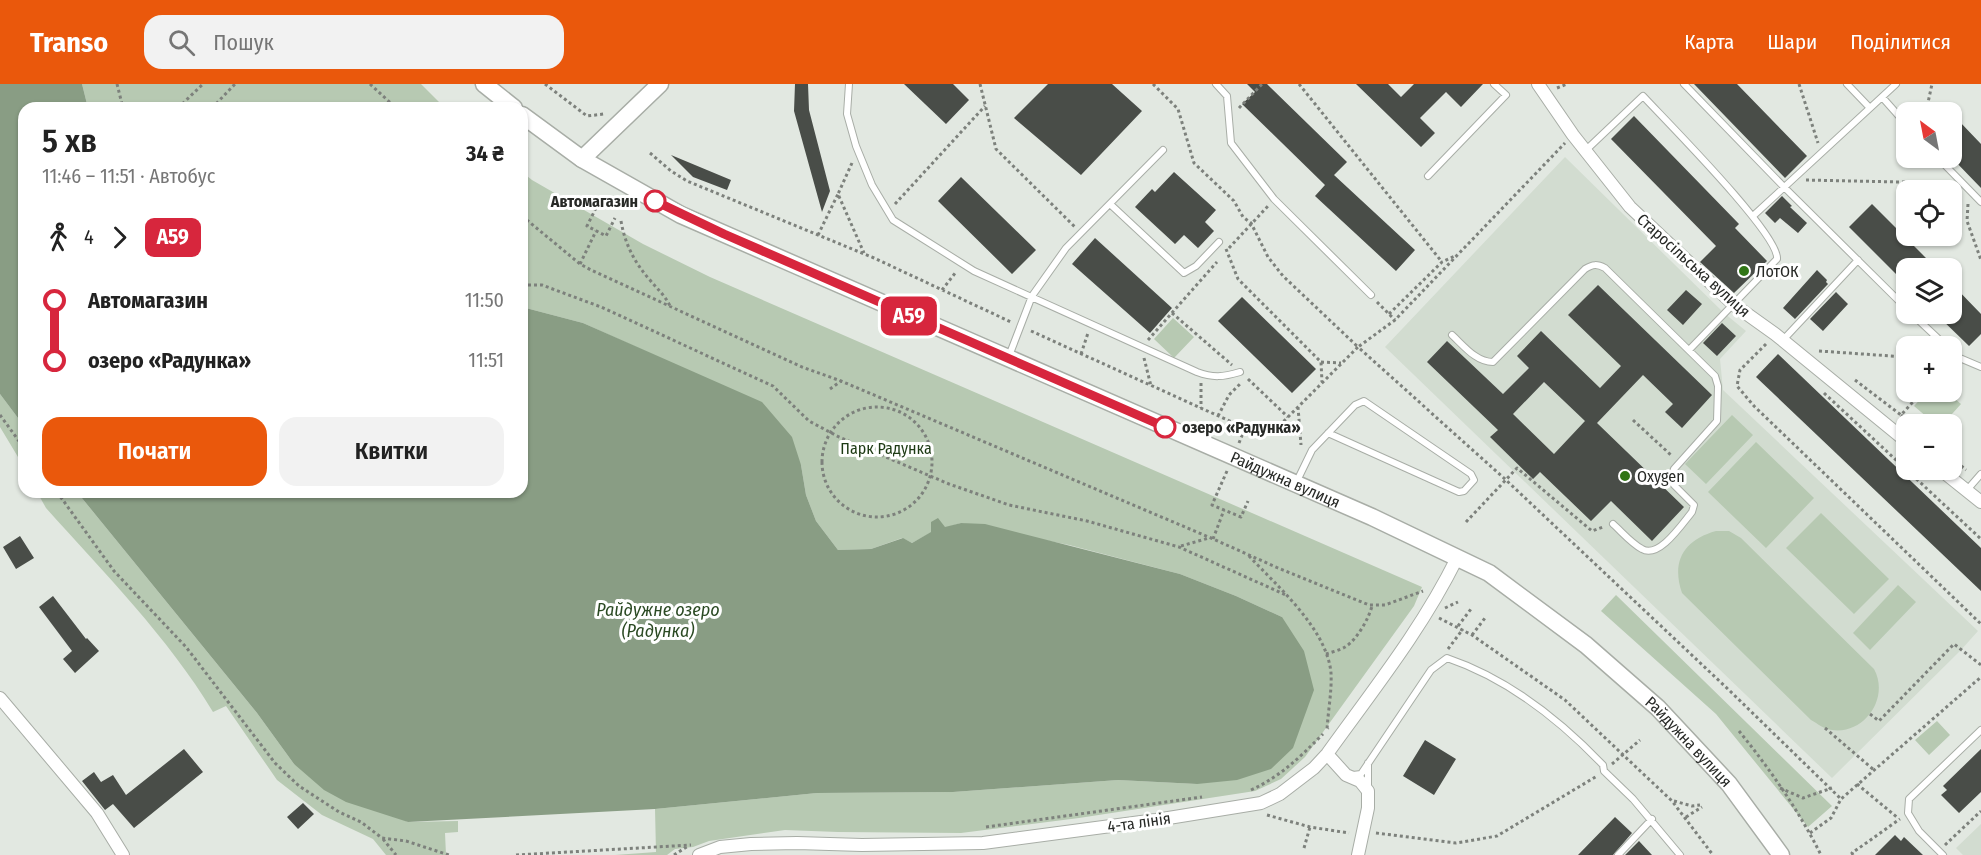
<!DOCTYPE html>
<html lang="uk">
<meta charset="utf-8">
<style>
:root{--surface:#fff;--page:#f2f2f2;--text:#222;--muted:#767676;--accent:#ea580c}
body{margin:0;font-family:"Fira Sans Condensed",sans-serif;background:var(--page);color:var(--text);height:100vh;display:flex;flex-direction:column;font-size:22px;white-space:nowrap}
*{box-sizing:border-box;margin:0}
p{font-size:20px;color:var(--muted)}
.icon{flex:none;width:33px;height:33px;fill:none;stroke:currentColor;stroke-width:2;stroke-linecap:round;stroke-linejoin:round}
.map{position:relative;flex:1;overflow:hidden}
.drawer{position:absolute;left:18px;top:18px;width:510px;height:396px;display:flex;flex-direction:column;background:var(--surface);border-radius:18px;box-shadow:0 2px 4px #0004}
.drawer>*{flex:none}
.badge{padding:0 12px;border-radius:9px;font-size:21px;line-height:39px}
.needle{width:39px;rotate:328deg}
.fabs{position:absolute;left:1896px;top:18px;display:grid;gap:12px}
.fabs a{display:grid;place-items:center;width:66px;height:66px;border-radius:12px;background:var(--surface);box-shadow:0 2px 4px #0004;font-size:30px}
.map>.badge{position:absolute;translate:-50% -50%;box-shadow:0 0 0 3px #fff}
.legs{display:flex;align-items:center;gap:9px;height:66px;padding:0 24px;font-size:20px}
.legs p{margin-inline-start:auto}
.head{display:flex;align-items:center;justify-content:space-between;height:102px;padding:0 24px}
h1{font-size:33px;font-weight:600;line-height:45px}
.cta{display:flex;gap:12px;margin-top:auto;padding:12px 24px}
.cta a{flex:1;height:69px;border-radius:18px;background:var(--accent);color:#fff;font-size:24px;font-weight:600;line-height:69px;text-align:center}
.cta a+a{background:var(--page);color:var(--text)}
ul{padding:0 24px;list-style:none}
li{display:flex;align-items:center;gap:21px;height:60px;font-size:22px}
li i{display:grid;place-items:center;width:9px;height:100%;margin:0 8px;background:currentColor}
li i::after{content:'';width:15px;height:15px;margin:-8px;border:4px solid;border-radius:50%;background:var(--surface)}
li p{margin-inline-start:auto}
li:first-child i{background:linear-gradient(#0000 50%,currentColor 0)}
li:last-child i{background:linear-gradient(currentColor 50%,#0000 0)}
header{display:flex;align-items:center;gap:36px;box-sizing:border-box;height:84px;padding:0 30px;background:var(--accent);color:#fff}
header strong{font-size:28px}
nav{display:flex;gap:33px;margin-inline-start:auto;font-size:21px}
.search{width:420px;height:54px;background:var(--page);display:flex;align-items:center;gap:15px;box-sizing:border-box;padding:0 21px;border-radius:18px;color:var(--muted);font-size:22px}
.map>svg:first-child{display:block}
.built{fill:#d2dcd0}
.green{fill:#b7c9b2}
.water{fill:#899d84}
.building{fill:#494d48;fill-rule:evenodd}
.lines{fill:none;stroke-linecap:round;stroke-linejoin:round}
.service-casing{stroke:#a8ada6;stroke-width:8}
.minor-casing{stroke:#a8ada6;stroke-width:14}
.tertiary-casing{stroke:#a8ada6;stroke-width:19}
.path{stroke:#7d817c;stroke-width:3;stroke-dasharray:3 3;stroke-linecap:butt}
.service{stroke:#fff;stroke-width:6}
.minor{stroke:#fff;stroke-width:12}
.tertiary{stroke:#fff;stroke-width:16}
.line-1-casing{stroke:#fff;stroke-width:14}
.line-1{stroke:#d7263d;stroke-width:9}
.stop-1-dot{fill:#fff;stroke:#d7263d;stroke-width:3}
.poi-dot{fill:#307515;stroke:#fff;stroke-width:2}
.labels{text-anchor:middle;stroke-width:6;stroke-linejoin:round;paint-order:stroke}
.stop-label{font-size:16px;font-weight:bold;fill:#272926;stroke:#fff;text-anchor:end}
.street-label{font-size:16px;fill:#272926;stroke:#fff}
.poi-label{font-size:16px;fill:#272926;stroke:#fff;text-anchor:start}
.park-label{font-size:16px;fill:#1d3a14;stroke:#fff}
.water-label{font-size:18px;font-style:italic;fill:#2b4a23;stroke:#fff}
</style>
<header>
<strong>Transo</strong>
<div class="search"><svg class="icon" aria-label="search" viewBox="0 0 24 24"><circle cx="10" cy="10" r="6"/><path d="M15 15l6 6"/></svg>Пошук</div>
<nav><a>Карта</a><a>Шари</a><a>Поділитися</a></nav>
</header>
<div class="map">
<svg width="1981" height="771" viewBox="0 0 1981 771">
<rect width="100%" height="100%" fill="#e2e8e1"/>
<path class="built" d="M1565,73L1724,229L1746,247L1720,275L1723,306L1978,547L1961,566L1832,694L1385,263Z
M1981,740V771H1963L1956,764Z"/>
<path class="green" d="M82,0H421L445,24H88Z
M522,88L532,96L643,160L710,193L1422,503L1414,522L1305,673L1281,695L1255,707L1079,734L961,749L838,748L785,746L709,757L693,763L675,765L667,771H615L656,768L655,725L817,709L953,708L1118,696L1197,700L1282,533L1236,512L1180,490L1069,461L961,439L932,448L912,459L902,454L871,465L838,466L816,437L806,411L801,381L658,273L583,239L522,223Z
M1173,234L1194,253L1174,274L1154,255Z
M1927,308H1947L1961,320L1943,340H1935L1914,322Z
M0,310L24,342V383L0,343Z
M1732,331L1753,351L1706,400L1685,380Z
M1756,358L1814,414L1766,464L1708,408Z
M37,408H77L257,629L294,680L408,738L458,737V748L445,749L446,771H386L373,755L322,731L277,696L226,622L213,628C168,553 104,489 46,424Z
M1821,429L1889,495L1854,530L1786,464Z
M1716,447H1729L1741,454L1874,585C1890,614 1864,651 1832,646C1824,645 1818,640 1811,636L1682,509C1671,477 1684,456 1716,447Z
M1898,501L1916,518L1870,566L1853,549Z
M1616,511L1832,722L1808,743L1716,630L1601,527Z
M1937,637L1950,651L1929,671L1915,656Z"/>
<path class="water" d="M0,0H82L88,24H24V342L0,310Z
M522,223L583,239L762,318L792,353L801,381L806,411L816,437L838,466L871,465L903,454L912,459L931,448V438L938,434L945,443L961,439L985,440L1180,490L1236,512L1282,533L1304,567L1314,606L1293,664L1271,685L1237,696L1197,700L1118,696L953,708L817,709L655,725L408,738L346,718L324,706L294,680L257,629L77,408H522Z"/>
<path class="building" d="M795,0H808L809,26L830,107L822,128L794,27Z
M904,0H953L969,16L946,40Z
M1048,0H1112L1142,27L1081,91L1014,34Z
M1247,0H1267L1347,78L1334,91L1415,166L1396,187L1315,112L1325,101L1242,20L1255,8Z
M1356,0H1388L1401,13L1414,0H1483L1461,23L1446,8L1420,34L1435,49L1421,63Z
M1694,0H1737L1807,72L1785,94Z
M1634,32L1739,140L1735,144L1767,177L1734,209L1700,178L1716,162L1611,55Z
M1959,37L1981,60V104L1952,74V44Z
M671,71L731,96L727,106L693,93Z
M1174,88L1216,126L1205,138L1214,147L1198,164L1184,151L1175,160L1135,123L1152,105L1155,108Z
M961,93L1036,166L1012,190L938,117Z
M1782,112L1792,122L1790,123L1807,139L1798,149L1780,134L1775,139L1765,129Z
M1872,120L1936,184H1906V200L1849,143Z
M1095,154L1172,224L1150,249L1072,180Z
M1817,186L1827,196L1826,198L1828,200L1795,235L1783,224Z
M1952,200L1981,230V250L1969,262L1936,230H1952Z
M1598,201L1712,311L1682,344L1665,328L1673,320L1643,291L1597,339L1684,423L1652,457L1611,417L1591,437L1540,388L1533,395L1490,353L1498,346L1427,278L1447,257L1503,310L1529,284L1517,272L1541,247L1600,304L1621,282L1568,231ZM1544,298L1585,337L1554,370L1513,330Z
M1686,206L1702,220L1683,241L1667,226Z
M1836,208L1848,220L1823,247L1810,235Z
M1242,213L1316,285L1292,309L1218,237Z
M1722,239L1736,252L1717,272L1703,259Z
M1778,270L1981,464V507L1756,293Z
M20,452L34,474L16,485L3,463Z
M53,512L86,555L87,554L99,567L75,589L63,575L72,567L39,523Z
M1425,656L1456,675L1434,711L1403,692Z
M184,665L203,688L134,744L113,720L105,726L82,697L94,688L101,698L113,691L126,711Z
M1981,665V708L1959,729L1941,711L1947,706L1943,702Z
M303,719L314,730L298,745L287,733Z
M1615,733L1632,749L1613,771H1578Z
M1895,751L1901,757L1904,753L1923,771H1875Z
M1639,757L1652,771H1625Z"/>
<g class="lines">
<defs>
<path id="service" d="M849,0L847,30L856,62L872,101L893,136L974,187L1197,288C1213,294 1223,293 1240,288
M1216,0L1227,12L1231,59L1274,115L1371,211
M1684,0L1784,103L1906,224
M1847,0L1870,24
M1882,13L1906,40
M1585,67L1643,12C1665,36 1780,151 1777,175L1689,266
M1938,74L1981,118
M1428,92L1506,11L1494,0
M1110,120L1184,189L1196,182L1219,158
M1753,132L1896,0
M1912,230L1946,262
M1452,251C1464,262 1476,278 1493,278L1585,185C1593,180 1597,180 1605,184L1715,292L1718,302L1717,337L1674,385L1671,393L1674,401L1694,421L1692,428C1682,440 1659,475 1642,465C1631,459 1622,448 1613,440
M1783,256L1858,176
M1952,268L1955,272L1981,283
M1009,272L1032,212L1066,164L1163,66
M1296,399L1312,366L1355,321L1364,317L1471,390L1474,396L1464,407L1459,408L1328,349
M1967,406L1981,390
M1368,679V705
M1353,691L1361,690L1431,586L1447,574C1506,594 1560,636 1603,681L1604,687L1633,715L1680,771
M1618,771L1652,735
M1943,771L1919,747L1908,729L1909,715L1981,646"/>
<path id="minor" d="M1538,0L1573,51L1630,123L1733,220L1775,250L1906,357
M1941,386L1981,418
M0,614L97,729L123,771
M1327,670L1346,691L1360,697L1368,707V724L1358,771
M699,771L720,763L751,760L797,759L862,761L983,759L1156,736L1261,719L1280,710L1314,684L1327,670C1373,606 1422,545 1457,474"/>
<g id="tertiary">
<path d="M484,0L514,24"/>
<path id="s1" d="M522,31L582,75L681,131L1372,433L1489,489L1586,561L1658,624L1729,700L1781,771"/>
<path d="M582,75L660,0"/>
</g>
</defs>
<use href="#service" class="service-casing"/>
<use href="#minor" class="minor-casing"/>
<use href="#tertiary" class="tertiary-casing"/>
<path class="path" d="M117,0L123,24
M370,0L396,24
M545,0L587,32L604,30
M980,0L996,65L1075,143
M1153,0L1178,25L1194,79L1234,117L1243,133L1251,139L1268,173L1283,192L1358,263L1395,236L1565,59
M1299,0L1442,178
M1799,0L1818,59
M1557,4L1567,0
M178,24L203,0
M212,24L235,0
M1239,24L1262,0
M1926,28L1932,0
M650,69L671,87L687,97L874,174L1011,238
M852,79L838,110L864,169
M1806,96L1947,99
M895,120L985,22
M1968,120L1967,137L1981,176
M596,124L587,142L606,152L615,134
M522,132L580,180L591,186L802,283L841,297L1211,454L1278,484L1369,521H1385L1423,507
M621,137C625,160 634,178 650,196C657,205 665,211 670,222
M818,151L838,110
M1229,164L1268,122
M1226,165L1238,195L1321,278L1322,298
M580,180L596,147
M522,201H542L601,223L773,302L809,337L839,353L949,400L1009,421L1087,437L1179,463L1286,511
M942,206L956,188
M1377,218L1395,236
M1172,229L1232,281
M1389,230L1442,178L1457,171
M1031,247L1245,344
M1148,256L1217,178
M1766,260L1740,286L1737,302L1754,322L1981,540
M1819,267L1906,273
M1081,270L1088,249
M1144,274L1151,302
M1321,278L1341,279
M1248,295L1288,333
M1855,296L1901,331L1922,308
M1201,299V324
M830,305L841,297
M1824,309L1981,455
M822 378a55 55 0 1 1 110 0a55 55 0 1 1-110 0Z
M1298,323L1301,361
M0,331L24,364
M1901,331L1912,340
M1218,332L1229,311L1241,299
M1633,336L1672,372
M1239,359L1245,344L1272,349L1358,263L1506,396L1730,607L1841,715
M1952,374L1966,386
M1227,387L1212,421L1241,433L1248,417
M57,408L114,487L186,563L275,679L299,702L339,728L361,738L382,754L406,757L449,771
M1466,438L1517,384L1592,447L1603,443
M1213,455L1224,426
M1181,462L1209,454
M1249,472C1278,503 1327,545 1331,589C1332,607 1328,627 1327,646L1328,644
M1445,524L1458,518
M1439,534L1472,551L1565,616L1672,717L1713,771
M1458,542L1471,525
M1472,551L1485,534
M1448,565L1463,545
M1326,570C1332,568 1340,566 1345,563C1357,556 1369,534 1372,522
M1870,630L1879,637L1954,560L1981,581
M1825,644L1874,686
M1739,647C1770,685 1799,727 1821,771
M1612,680L1640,656
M1857,700L1898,734
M1780,704L1803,714L1832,704
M1251,706C1281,692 1299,674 1323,650
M1674,717L1692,722L1700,721
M1267,731L1310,743L1349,749
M1686,733L1702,723
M986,743L1202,713
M1376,749L1456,759L1497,752L1597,692
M1810,749L1831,734L1841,715L1981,593
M383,755L396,771
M1945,761L1981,727
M1304,764L1310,743
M516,771L691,761
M674,771L688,762
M1853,771L1852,769L1900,735"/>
<use href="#service" class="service"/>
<use href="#minor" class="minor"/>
<use href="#tertiary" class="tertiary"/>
</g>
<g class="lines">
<defs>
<path id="line-1" d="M655,117L724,150L1165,343"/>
</defs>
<use href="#line-1" class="line-1-casing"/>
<use href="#line-1" class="line-1"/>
</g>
<g class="stop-1-dot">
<circle cx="655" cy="117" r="10"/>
<circle cx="1165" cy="343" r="10"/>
</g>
<g class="poi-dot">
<circle cx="1744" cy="187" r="6"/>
<circle cx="1625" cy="392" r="6"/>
</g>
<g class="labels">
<g class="stop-label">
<text x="638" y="123">Автомагазин</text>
<text x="1182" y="349" text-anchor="start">озеро «Радунка»</text>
</g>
<g class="street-label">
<text transform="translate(1694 181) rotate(42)" y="6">Старосільська вулиця</text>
<text dy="6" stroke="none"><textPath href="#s1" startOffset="848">Райдужна вулиця</textPath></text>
<text dy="6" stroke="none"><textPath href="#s1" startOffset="1334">Райдужна вулиця</textPath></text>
<text transform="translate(1139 738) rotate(-8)" y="6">4-та лінія</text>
</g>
<g class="poi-label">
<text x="1756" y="193">ЛотОК</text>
<text x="1637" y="398">Oxygen</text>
</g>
<g class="park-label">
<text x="886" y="370">Парк Радунка</text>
</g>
<g class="water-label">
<text x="658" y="532">Райдужне озеро<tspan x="658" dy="21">(Радунка)</tspan></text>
</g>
</g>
</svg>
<div class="fabs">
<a><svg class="needle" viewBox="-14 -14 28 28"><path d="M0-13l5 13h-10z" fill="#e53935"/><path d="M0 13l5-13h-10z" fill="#767676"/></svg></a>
<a><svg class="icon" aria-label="locate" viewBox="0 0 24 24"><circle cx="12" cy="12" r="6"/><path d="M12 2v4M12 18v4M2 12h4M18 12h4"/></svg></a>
<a><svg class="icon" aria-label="layers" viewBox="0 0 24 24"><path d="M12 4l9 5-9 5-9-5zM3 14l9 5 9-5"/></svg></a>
<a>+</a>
<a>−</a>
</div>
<b class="badge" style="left:909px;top:232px;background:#d7263d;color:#fff">А59</b>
<section class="drawer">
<div class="head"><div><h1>5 хв</h1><p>11:46 – 11:51 · Автобус</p></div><b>34 ₴</b></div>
<div class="legs"><svg class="icon" aria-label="walk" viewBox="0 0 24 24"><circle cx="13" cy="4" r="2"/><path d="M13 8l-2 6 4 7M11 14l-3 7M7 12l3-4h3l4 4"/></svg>4<svg class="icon" aria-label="forward" viewBox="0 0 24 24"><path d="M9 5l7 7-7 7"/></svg><b class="badge" style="background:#d7263d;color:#fff">А59</b></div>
<ul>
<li><i style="color:#d7263d"></i><b>Автомагазин</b><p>11:50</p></li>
<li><i style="color:#d7263d"></i><b>озеро «Радунка»</b><p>11:51</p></li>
</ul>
<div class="cta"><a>Почати</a><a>Квитки</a></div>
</section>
</div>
